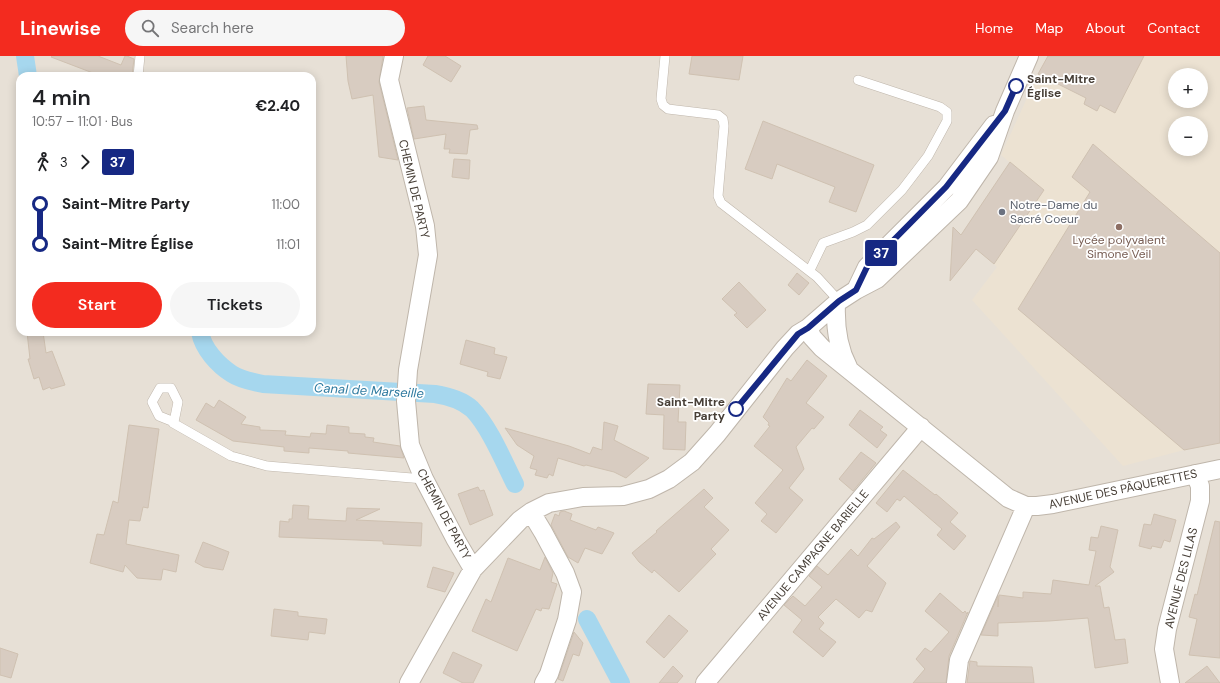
<!DOCTYPE html>
<meta charset="utf-8">
<style>
:root{--surface:#fff;--page:#f6f6f6;--text:#202124;--muted:#757577;--accent:#f32b1f}
body{margin:0;font-family:"DM Sans",sans-serif;background:var(--page);color:var(--text);height:100vh;display:flex;flex-direction:column;font-size:15px;white-space:nowrap}
*{box-sizing:border-box;margin:0}
p{font-size:13px;color:var(--muted)}
.icon{flex:none;width:22px;height:22px;fill:none;stroke:currentColor;stroke-width:2;stroke-linecap:round;stroke-linejoin:round}
.map{position:relative;flex:1;overflow:hidden}
.drawer{position:absolute;left:16px;top:16px;width:300px;height:264px;display:flex;flex-direction:column;background:var(--surface);border-radius:12px;box-shadow:0 2px 10px #0003}
.drawer>*{flex:none}
.badge{padding:0 8px;border-radius:3px;font-size:14px;line-height:26px}
.tools{position:absolute;left:1168px;top:12px;display:grid;gap:8px}
.tools a{display:grid;place-items:center;width:40px;height:40px;border-radius:50%;background:var(--surface);box-shadow:0 2px 10px #0003;font-size:20px}
.map>.badge{position:absolute;translate:-50% -50%;box-shadow:0 0 0 2px #fff}
.legs{display:flex;align-items:center;gap:6px;height:44px;padding:0 16px;font-size:13px}
.legs p{margin-inline-start:auto}
.overview{display:flex;align-items:center;justify-content:space-between;height:68px;padding:0 16px}
h1{font-size:22px;font-weight:600;line-height:30px}
.cta{display:flex;gap:8px;margin-top:auto;padding:8px 16px}
.cta a{flex:1;height:46px;border-radius:24px;background:var(--accent);color:#fff;font-size:16px;font-weight:600;line-height:46px;text-align:center}
.cta a+a{background:var(--page);color:var(--text)}
ul{padding:0 16px;list-style:none}
li{display:flex;align-items:center;gap:14px;height:40px;font-size:15px}
li i{display:grid;place-items:center;width:6px;height:100%;margin:0 5px;background:currentColor}
li i::after{content:'';width:10px;height:10px;margin:-5px;border:3px solid;border-radius:50%;background:var(--surface)}
li p{margin-inline-start:auto}
li:first-child i{background:linear-gradient(#0000 50%,currentColor 0)}
li:last-child i{background:linear-gradient(currentColor 50%,#0000 0)}
header{display:flex;align-items:center;gap:24px;box-sizing:border-box;height:56px;padding:0 20px;background:var(--accent);color:#fff}
header strong{font-size:19px}
nav{display:flex;gap:22px;margin-inline-start:auto;font-size:14px}
.search{width:280px;height:36px;background:var(--page);display:flex;align-items:center;gap:10px;box-sizing:border-box;padding:0 14px;border-radius:22px;color:var(--muted);font-size:15px}
.map>svg:first-child{display:block}
.residential{fill:#e7e0d6;fill-rule:evenodd}
.education{fill:#ece2d2;fill-rule:evenodd}
.lines{fill:none;stroke-linecap:round;stroke-linejoin:round}
.canal{stroke:#a6d7ee;stroke-width:18}
.building{fill:#d8ccc1;stroke:#cfc1b1}
.service-casing{stroke:#bfb6ab;stroke-width:10}
.minor-casing{stroke:#bfb6ab;stroke-width:20}
.service{stroke:#fff;stroke-width:9}
.minor{stroke:#fff;stroke-width:18}
.line-1-casing{stroke:#fff;stroke-width:9}
.line-1{stroke:#162883;stroke-width:6}
.stop-1-dot{fill:#fff;stroke:#162883;stroke-width:2}
.worship-dot{fill:#6b7280;stroke:#fff;stroke-width:1.5}
.education-dot{fill:#8d6e63;stroke:#fff;stroke-width:1.5}
.labels{text-anchor:middle;stroke-width:3.5;stroke-linejoin:round;paint-order:stroke}
.stop-label{font-size:12px;font-weight:bold;fill:#473f37;stroke:#fff;text-anchor:start}
.street-label{font-size:12px;fill:#473f37;stroke:#fff}
.worship-label{font-size:12px;fill:#5b616d;stroke:#fff;text-anchor:start}
.education-label{font-size:12px;fill:#785e54;stroke:#fff}
.water-label{font-size:13px;font-style:italic;fill:#307ba0;stroke:#fff}
</style>
<header>
<strong>Linewise</strong>
<div class="search"><svg class="icon" aria-label="search" viewBox="0 0 24 24"><circle cx="10" cy="10" r="6"/><path d="M15 15l6 6"/></svg>Search here</div>
<nav><a>Home</a><a>Map</a><a>About</a><a>Contact</a></nav>
</header>
<div class="map">
<svg width="1220" height="627" viewBox="0 0 1220 627">
<rect width="100%" height="100%" fill="#f3efe8"/>
<path class="residential" d="M0,0H1220V627H0ZM1175,19H1201V45H1175ZM20,20H312V276H20ZM1175,67H1201V93H1175Z"/>
<path class="education" d="M1048,0H1220V387L1184,394L1123,410L972,244L997,211L994,208L1043,134L1001,99L1038,18ZM1175,19H1201V45H1175ZM1175,67H1201V93H1175Z"/>
<g class="lines">
<path class="canal" d="M25,0L28,20
M200,276C203,293 218,309 232,318C241,324 253,326 263,328L435,338C448,340 462,344 472,353C489,370 504,406 515,428
M587,563L621,627"/>
</g>
<path class="building" d="M52,0H98L121,9L125,0H127L134,3L132,20H92L93,17L51,1Z
M346,0H383L379,26L398,104L379,101L373,39L352,43L348,25Z
M428,0H445L461,10L451,26L423,9Z
M692,0H743L739,24L689,18Z
M1048,0H1144L1115,57L1100,49L1097,55L1084,48L1086,42L1038,18Z
M424,50L426,64L477,69L478,73L470,74L467,98L449,97L450,93H444L446,78L414,83L407,52Z
M763,65L874,109L856,156L829,146L835,131L777,108L772,123L745,113Z
M1093,88L1220,197V387L1184,394L1018,253L1090,136L1072,121Z
M454,103L470,104L469,123L452,121Z
M1010,106L1044,134L994,208L976,193L950,225L953,171L961,179Z
M797,217L809,227L799,239L788,229Z
M739,226L766,254L747,272L734,259L737,257L722,243Z
M27,276H43L46,297L52,295L65,329L51,333L50,331L43,334L39,321L34,323L28,303H30Z
M466,284L495,292L494,298L507,301L500,323L487,320L488,316L460,308Z
M807,304L827,320L806,347L824,361L814,373L812,372L796,391L804,413L789,432L803,444L776,477L761,465L767,458L755,447L783,414L754,390L770,370L768,369L769,367L763,361L787,322L791,325Z
M648,328L680,329L678,366H686L685,394L663,393L664,359L646,358Z
M219,344L246,361L241,368L260,371V374L286,375L285,379L310,381L311,377L326,378L327,369L349,371V377L365,378V381L374,382L373,386L400,390L404,402L348,397V395L309,392V397L284,395V391L233,385L196,364L206,347L214,352Z
M860,354L883,371L880,374L887,379L877,392L849,369Z
M604,366L618,370L614,384L649,402L626,422L614,416L586,409L584,410L558,402L553,420L549,418L547,422L535,419L537,414L530,412L534,400L517,389L505,372L569,390L590,398L593,391L602,394Z
M129,369L159,373L148,452L143,451L140,465L129,464L126,488L179,499L176,516L163,513L161,524L137,522L125,509L123,516L90,507L97,478L104,479L113,445L118,447Z
M861,396L876,407L853,435L839,423Z
M903,414L935,439L936,438L958,457L950,466L966,480L954,494L937,479L942,473L904,440L900,445L897,443L887,456L876,447Z
M478,431L480,435L484,434L493,459L470,469L458,438Z
M704,433L713,442L704,451L729,474L711,493L716,498L679,536L654,514L652,517L639,506L632,497L657,476L656,475Z
M293,449L309,450L308,463L346,465L347,452L380,453L356,464L422,467L421,490L383,488V485L279,481L280,465L289,466V463H292Z
M564,455L572,458L570,464L596,474L598,471L614,477L602,498L585,492L578,507L568,501L551,469L555,458L559,460L560,456Z
M1154,458L1176,464L1170,486L1164,484L1161,492L1152,490L1151,493L1139,490L1144,468L1151,469Z
M1215,465L1220,466V602L1189,599L1197,563L1189,561L1195,538L1197,539Z
M896,466L900,471L867,510L886,527L872,556L866,554L859,562L836,543L818,561L824,567L819,573L836,586L823,601L793,576L802,564L784,549L793,540L805,550L822,531L809,520L817,510L828,519L851,493L858,500L872,482L874,483Z
M1101,470L1118,474L1110,511L1114,516L1095,530H1100L1104,552L1109,551L1115,584L1125,583L1128,607L1095,612L1088,562L1049,565L998,567V580L981,579L998,540V551L999,539L1023,542V536L1051,538L1053,524L1089,529L1096,495L1089,494L1091,481L1098,482Z
M203,486L229,496L223,514L204,511L195,506Z
M545,501L553,517L551,526L557,528L549,553L542,552L541,555L536,553L517,595L472,575L486,543L491,546L508,502L540,514Z
M433,511L454,517L445,536L427,531Z
M940,537L963,557L965,555L967,558L968,556L949,600L946,627H913L925,613L916,603L925,592L931,596L949,576L925,555Z
M274,553L298,556V560L327,563L325,578L309,576L308,584L271,580Z
M669,559L688,575L664,602L646,586Z
M574,576L583,587L579,600L573,598L563,625L558,623Z
M0,592L18,598L11,622L0,619Z
M453,596L482,609L473,627H463L443,617Z
M970,605L977,606V610L1032,611L1034,627H967Z
M673,610L683,620L677,627H659Z
M1207,610L1220,627H1185Z"/>
<g class="lines">
<defs>
<path id="service" d="M665,0L661,43L663,49L668,53L718,59L723,63L724,70L718,140L721,147L817,221L839,245
M138,20L140,0
M810,214L823,187L853,176L867,169L902,134L928,100L947,65V56L940,51L858,24
M174,366L159,360L152,346L160,332H171L178,346L174,366L173,367L231,400L267,410L424,423"/>
<path id="minor" d="M394,0L389,24L425,170L428,199L408,314L406,345L410,389L424,423L456,484L473,513
M856,234L867,211L947,131L994,69
M836,248C835,271 838,292 848,311
M808,272L812,281L822,292L1008,442L1026,450H1037L1053,448L1220,413
M531,456L543,476L565,517L572,536L567,564L549,618L544,627
M409,627L473,513L520,464L531,456L549,447L583,441L623,440L649,433L669,423L692,406L717,378L785,292L798,278L808,272L839,245L856,234L877,223L959,145L989,101L1005,55L1029,0
M705,627L921,371
M956,627L959,604L1026,450
M1170,627L1164,593L1167,573L1200,445V430L1195,418"/>
</defs>
<use href="#service" class="service-casing"/>
<use href="#minor" class="minor-casing"/>
<use href="#service" class="service"/>
<use href="#minor" class="minor"/>
</g>
<g class="lines">
<defs>
<path id="line-1" d="M736,353L798,278L808,272L839,245L856,234L867,211L946,131L1005,55L1016,30"/>
</defs>
<use href="#line-1" class="line-1-casing"/>
<use href="#line-1" class="line-1"/>
</g>
<g class="stop-1-dot">
<circle cx="1016" cy="30" r="7"/>
<circle cx="736" cy="353" r="7"/>
</g>
<circle class="worship-dot" cx="1002" cy="156" r="4"/>
<circle class="education-dot" cx="1119" cy="171" r="4"/>
<g class="labels">
<g class="stop-label">
<text x="1027" y="27">Saint-Mitre<tspan x="1027" dy="14">Église</tspan></text>
<text x="725" y="350" text-anchor="end">Saint-Mitre<tspan x="725" dy="14">Party</tspan></text>
</g>
<g class="street-label">
<text transform="translate(414 133) rotate(77)" y="4">CHEMIN DE PARTY</text>
<text transform="translate(1123 433) rotate(-12)" y="4">AVENUE DES PÂQUERETTES</text>
<text transform="translate(444 458) rotate(62)" y="4">CHEMIN DE PARTY</text>
<text transform="translate(813 499) rotate(-50)" y="4">AVENUE CAMPAGNE BARIELLE</text>
<text transform="translate(1181 522) rotate(-76)" y="4">AVENUE DES LILAS</text>
</g>
<g class="worship-label">
<text x="1010" y="153">Notre-Dame du<tspan x="1010" dy="14">Sacré Coeur</tspan></text>
</g>
<g class="education-label">
<text x="1119" y="188">Lycée polyvalent<tspan x="1119" dy="14">Simone Veil</tspan></text>
</g>
<g class="water-label">
<text transform="translate(369 334) rotate(3)" y="5">Canal de Marseille</text>
</g>
</g>
</svg>
<div class="tools">
<a>+</a>
<a>−</a>
</div>
<b class="badge" style="left:881px;top:197px;background:#162883;color:#fff">37</b>
<section class="drawer">
<div class="overview"><div><h1>4 min</h1><p>10:57 – 11:01 · Bus</p></div><b>€2.40</b></div>
<div class="legs"><svg class="icon" aria-label="walk" viewBox="0 0 24 24"><circle cx="13" cy="4" r="2"/><path d="M13 8l-2 6 4 7M11 14l-3 7M7 12l3-4h3l4 4"/></svg>3<svg class="icon" aria-label="forward" viewBox="0 0 24 24"><path d="M9 5l7 7-7 7"/></svg><b class="badge" style="background:#162883;color:#fff">37</b></div>
<ul>
<li><i style="color:#162883"></i><b>Saint-Mitre Party</b><p>11:00</p></li>
<li><i style="color:#162883"></i><b>Saint-Mitre Église</b><p>11:01</p></li>
</ul>
<div class="cta"><a>Start</a><a>Tickets</a></div>
</section>
</div>
